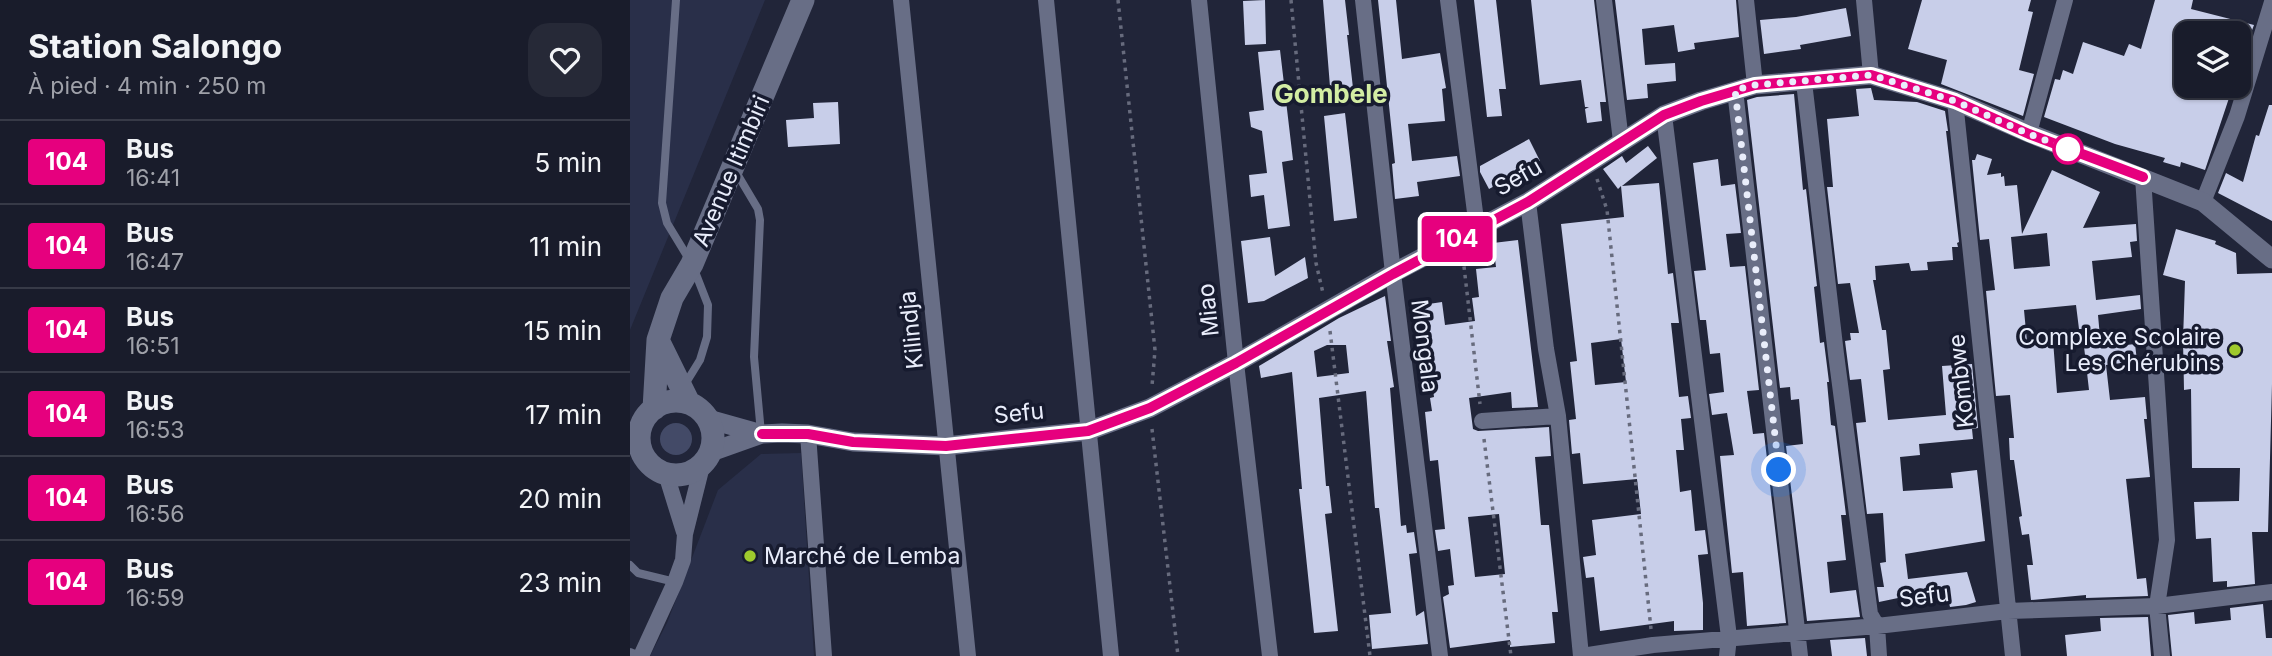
<!DOCTYPE html>
<html lang="fr">
<meta charset="utf-8">
<style>
:root{--surface:#191c2b;--page:#262937;--text:#f1f3f6;--muted:#9fa1a9;--line:#373a47}
body{margin:0;font-family:Inter,sans-serif;background:var(--page);color:var(--text);height:100vh;display:flex;flex-direction:column;font-size:26px;white-space:nowrap}
*{box-sizing:border-box;margin:0}
p{font-size:23px;color:var(--muted)}
.icon{flex:none;width:38px;height:38px;fill:none;stroke:currentColor;stroke-width:2;stroke-linecap:round;stroke-linejoin:round}
.map{position:relative;flex:1;overflow:hidden}
.panel{display:flex;flex-direction:column;background:var(--surface);width:630px}
.panel>*{flex:none}
.badge{padding:0 14px;border-radius:5px;font-size:24px;line-height:46px}
.fabs{position:absolute;left:1544px;top:21px;display:grid;gap:14px}
.fabs a{display:grid;place-items:center;width:77px;height:77px;border-radius:14px;background:var(--surface);box-shadow:0 2px 5px #0004,0 0 0 2px var(--line);font-size:35px}
.you{position:absolute;width:35px;height:35px;margin:-18px;border:5px solid #fff;border-radius:50%;background:#1a73e8;box-shadow:0 0 0 10px #1a73e833}
.map>.badge{position:absolute;translate:-50% -50%;box-shadow:0 0 0 4px #fff}
.round{display:grid;place-items:center;flex:none;width:74px;height:74px;border-radius:21px;background:var(--page)}
.headline{display:flex;align-items:center;justify-content:space-between;height:119px;padding:0 28px}
h1{font-size:33px;font-weight:700;line-height:52px}
ul{padding:0;list-style:none}
li{display:flex;align-items:center;gap:21px;height:84px;padding:0 28px;border-top:2px solid var(--line)}
li div{flex:1}
li b{display:block;font-size:26px}
li em{font-style:normal}
li .badge{min-width:77px;font-weight:700;text-align:center}
main{display:flex;flex:1;min-height:0}
.map>svg:first-child{display:block}
.built{fill:#292f49}
.green{fill:#434a67}
.building{fill:#c8cee9;fill-rule:evenodd}
.lines{fill:none;stroke-linecap:round;stroke-linejoin:round}
.path{stroke:#676b7d;stroke-width:3.5;stroke-dasharray:3.5 5;stroke-linecap:butt}
.service{stroke:#686e86;stroke-width:8}
.minor{stroke:#686e86;stroke-width:16}
.tertiary{stroke:#686e86;stroke-width:19}
.secondary{stroke:#686e86;stroke-width:23}
.line-casing{stroke:#fff;stroke-width:16}
.line{stroke:#e6007e;stroke-width:10}
.walk{stroke:#e9edfb;stroke-width:7;stroke-dasharray:0 12.6}
.stop-dot{fill:#fff;stroke:#e6007e;stroke-width:3.5}
.poi-dot{fill:#9fca2d;stroke:#171b2f;stroke-width:2.5}
.labels{text-anchor:middle;stroke-width:7;stroke-linejoin:round;paint-order:stroke}
.street-label{font-size:23px;fill:#e9edfb;stroke:#171b2f}
.poi-label{font-size:23px;fill:#e9edfb;stroke:#171b2f;text-anchor:end}
.quarter-label{font-size:26px;font-weight:bold;fill:#d3eda3;stroke:#171b2f}
</style>
<main>
<section class="panel">
<div class="headline"><div><h1>Station Salongo</h1><p>À pied · 4 min · 250 m</p></div><a class="round"><svg class="icon" aria-label="heart" viewBox="0 0 24 24"><path d="M12 20l-8-8c-3-5 5-10 8-4 3-6 11-1 8 4z"/></svg></a></div>
<ul>
<li><span class="badge" style="background:#e6007e;color:#fff">104</span><div><b>Bus</b><p>16:41</p></div><em>5 min</em></li>
<li><span class="badge" style="background:#e6007e;color:#fff">104</span><div><b>Bus</b><p>16:47</p></div><em>11 min</em></li>
<li><span class="badge" style="background:#e6007e;color:#fff">104</span><div><b>Bus</b><p>16:51</p></div><em>15 min</em></li>
<li><span class="badge" style="background:#e6007e;color:#fff">104</span><div><b>Bus</b><p>16:53</p></div><em>17 min</em></li>
<li><span class="badge" style="background:#e6007e;color:#fff">104</span><div><b>Bus</b><p>16:56</p></div><em>20 min</em></li>
<li><span class="badge" style="background:#e6007e;color:#fff">104</span><div><b>Bus</b><p>16:59</p></div><em>23 min</em></li>
</ul>
</section>
<div class="map">
<svg width="1642" height="656" viewBox="0 0 1642 656">
<rect width="100%" height="100%" fill="#212539"/>
<path class="built" d="M0,0H135L0,330Z
M171,453L184,656H20L37,623L88,490L131,454Z"/>
<path class="green" d="M30 439a16 16 0 1 1 32 0a16 16 0 1 1-32 0Z"/>
<path class="building" d="M635,0L636,44L615,45L613,1Z
M693,0H715L719,35H717L724,97L701,99Z
M748,0H766L772,59L810,53L816,88L812,89L815,121L778,124L782,161L827,156L830,176L787,182L789,196L765,199L762,164L765,163Z
M844,0H866L876,89H869L872,116L857,117Z
M901,0H964L976,102H970L972,121L957,123L955,109L959,107H955L951,80L910,85Z
M985,0H1106L1109,37L1064,43L1065,49L1048,52L1044,25L1012,29L1015,65L1045,63L1046,81L1017,84L1018,98L997,100Z
M1292,0H1401L1398,11L1403,12L1389,70L1404,74L1393,116L1311,84L1317,60L1278,49Z
M1525,0H1563L1561,9L1624,25L1621,33H1556V86H1592L1590,95L1599,98L1575,170L1551,162L1550,167L1533,162L1535,158L1485,144L1414,117L1425,79L1430,80L1433,70L1443,74L1453,42L1494,56L1499,44L1511,49Z
M1216,8L1221,36L1170,45L1171,49L1134,54L1130,20L1166,17Z
M650,50L663,160L652,162L660,226L638,229L634,195L621,197L619,175L637,173L632,131L621,127L619,112L634,110L628,52Z
M1241,88L1244,100L1287,102L1315,111L1318,131H1316L1329,242L1327,243L1328,247H1322L1323,260L1297,262L1298,270L1281,271L1279,263L1245,266L1246,280H1243L1252,330H1256L1260,369L1253,370L1258,420L1316,415L1312,366L1342,364L1348,428L1342,429L1343,439L1289,444L1290,455L1270,457L1273,491L1323,488L1321,473L1347,470L1355,541L1275,554L1278,579L1337,572L1346,602L1336,605L1320,607L1318,599L1287,602V594L1249,602L1247,587H1254L1250,563L1256,562L1253,513L1237,514L1226,423L1236,422L1231,379L1220,380L1215,341L1221,340L1220,333H1229L1220,283L1208,284L1197,187H1203L1197,119L1229,116L1226,89Z
M1164,94L1173,190L1176,189L1187,286L1184,287L1190,343L1194,342L1199,382H1197L1201,425L1205,426L1216,515H1211L1216,560L1197,562L1200,593L1226,590L1230,617L1177,621L1156,446L1173,444L1169,399L1161,400L1160,387L1150,388L1117,100L1127,97Z
M208,102L210,144L158,147L156,120L184,118L183,103Z
M1639,105H1642V221L1588,193L1596,173L1613,182L1626,135L1629,136Z
M715,113L727,218L704,221L694,116Z
M899,139L910,161L859,189L850,172V166Z
M1018,146L1027,158L992,186L1029,183L1038,274L1043,273L1049,323H1041L1049,397L1058,396L1061,418L1051,419L1054,450H1046L1050,492L1061,490L1065,531L1075,530L1078,554L1068,555L1073,603V630L1044,631V621L970,631L964,577L956,578L953,557L966,555L962,520L1011,514L1007,479L953,484L950,453L942,454L939,420L946,419L940,362L947,361L931,224L994,217L991,186L988,189L973,169L992,156L996,163ZM991,339L996,382L965,385L961,343Z
M1347,154L1362,159L1357,175L1371,173V177L1374,176L1375,186L1387,185L1392,234L1422,170L1470,192L1453,228L1506,224L1507,241L1500,242L1502,257L1462,261L1466,300L1510,295L1511,309L1468,315L1471,348L1505,344L1507,361L1476,365L1480,400L1515,397L1517,419H1514L1520,477L1496,479L1507,579L1516,578L1518,596L1456,598V595L1401,600L1397,565H1403L1399,534L1392,535L1389,517L1392,516L1384,460H1380L1379,438H1384L1380,395L1366,396L1356,291L1365,290L1359,239L1350,240L1342,160H1345ZM1417,233L1420,266L1384,269L1381,237ZM1446,305L1449,329H1452L1459,390L1427,393L1423,340L1397,342L1394,310Z
M1088,159L1091,186L1105,184L1111,233L1096,234L1100,267L1115,266L1129,390L1117,391L1123,434L1134,433L1156,623L1117,626L1113,572L1102,573L1090,456L1104,455L1097,413L1082,415L1079,394L1094,392L1090,353L1080,354L1076,320H1070L1064,271L1076,270L1063,163Z
M1546,229L1586,241L1585,244L1606,253L1607,274L1642,273V384L1638,532H1622L1625,584L1597,587V581L1583,582L1581,538L1566,539L1564,502L1609,501L1610,468H1562L1561,389L1554,390L1553,340L1555,281L1533,275Z
M640,237L645,276L675,257L678,278L634,301L618,303L611,241Z
M888,240L908,407L882,408L881,392L839,398L843,429L848,431L919,427L921,456L905,457L911,525H919L928,612H922L925,643L880,647V640L820,648L813,597L819,594L818,586L824,585L820,549L808,551L805,530L815,529L808,460L800,461L795,412L802,411L800,398L804,397L792,305L812,302L815,325L845,321L842,298L849,297L846,269L866,267L863,243ZM869,514L875,574L845,577L838,517Z
M755,296L761,341H757L764,387L760,388L771,526L776,525L777,533L784,532L787,553L779,554L786,616L794,611L798,644L742,649L739,615L761,613L749,508H745L736,391L689,398L696,486H699L702,513L695,514L708,631L684,633L669,489H672L662,372L631,378L629,366L709,318ZM697,345H716L719,373L687,377L684,351Z
M1633,604L1636,638H1642V656H1542L1538,615L1564,612L1565,624L1601,620L1600,608Z
M1518,617L1521,656H1437L1435,635L1471,631L1470,618Z
M1235,638L1237,656H1202L1200,640Z"/>
<g class="lines">
<path class="path" d="M488,0L525,350L522,386
M661,0L686,263L693,293
M967,179L977,210L1021,629
M833,258L850,404
M700,331L740,656
M522,429L548,656
M854,439L881,656"/>
<path class="service" d="M46,0L32,203L37,223L62,264L78,305L77,337L70,360L54,386
M106,172L128,209L130,220L124,357L131,433
M0,565L8,573L45,582
M0,652L10,656"/>
<path class="minor" d="M271,0L338,656
M416,0L481,656
M569,0L606,363L640,656
M733,0L763,273L810,656
M818,0L847,228
M974,0L991,141
M1116,0L1125,85
M1234,0L1241,75
M1174,82L1206,354L1240,614L1247,626L1249,656
M1105,90L1170,656
M1325,101L1383,656
M1034,115L1099,637L1097,656
M1399,133L1435,0
M1513,177L1537,540L1527,606L1532,656
M898,202L916,349L928,416L951,656
M1573,202L1607,116L1642,2
M852,421L928,416
M178,434L194,656
M36,474L54,532
M11,656L45,582L53,560L55,534L72,466
M952,656L1023,645L1247,626L1378,611L1527,606L1642,592"/>
<path class="tertiary" d="M78,419L132,434
M81,452L132,434L152,433L178,434L223,442L316,446L458,431L520,408L606,363L763,273L898,202L1034,115L1071,101L1125,85L1241,75L1325,101L1399,133L1573,202L1642,259"/>
<path class="secondary" d="M29,342L59,403
M9 438a37 37 0 1 1 74 0a37 37 0 1 1-74 0Z
M24,409L28,340L42,298L62,264L173,0"/>
</g>
<g class="lines">
<defs>
<path id="line" d="M132,434H178L223,442L316,446L458,431L520,408L606,363L763,274L898,202L1034,115L1071,101L1125,85L1241,75L1325,101L1399,134L1513,177"/>
</defs>
<use href="#line" class="line-casing"/>
<use href="#line" class="line"/>
<path class="walk" d="M1149,470L1105,90L1125,85L1241,75L1325,101L1399,134L1444,151L1438,149"/>
</g>
<circle class="stop-dot" cx="1438" cy="149" r="14"/>
<g class="poi-dot">
<circle cx="1605" cy="350" r="7"/>
<circle cx="120" cy="556" r="7"/>
</g>
<g class="labels">
<g class="street-label">
<text transform="translate(101 171) rotate(-67)" y="8">Avenue Itimbiri</text>
<text transform="translate(888 177) rotate(-30)" y="8">Sefu</text>
<text transform="translate(578 310) rotate(-96)" y="8">Miao</text>
<text transform="translate(281 330) rotate(-96)" y="8">Kilindja</text>
<text transform="translate(795 346) rotate(83)" y="8">Mongala</text>
<text transform="translate(1331 381) rotate(-96)" y="8">Kombwe</text>
<text transform="translate(389 413) rotate(-6)" y="8">Sefu</text>
<text transform="translate(1294 596) rotate(-7)" y="8">Sefu</text>
</g>
<g class="poi-label">
<text x="1591" y="345">Complexe Scolaire<tspan x="1591" dy="26">Les Chérubins</tspan></text>
<text x="134" y="564" text-anchor="start">Marché de Lemba</text>
</g>
<g class="quarter-label">
<text x="701" y="103">Gombele</text>
</g>
</g>
</svg>
<div class="fabs">
<a><svg class="icon" aria-label="layers" viewBox="0 0 24 24"><path d="M12 4l9 5-9 5-9-5zM3 14l9 5 9-5"/></svg></a>
</div>
<div class="you" style="left:1149px;top:470px"></div>
<b class="badge" style="left:827px;top:239px;background:#e6007e;color:#fff">104</b>
</div>
</main>
